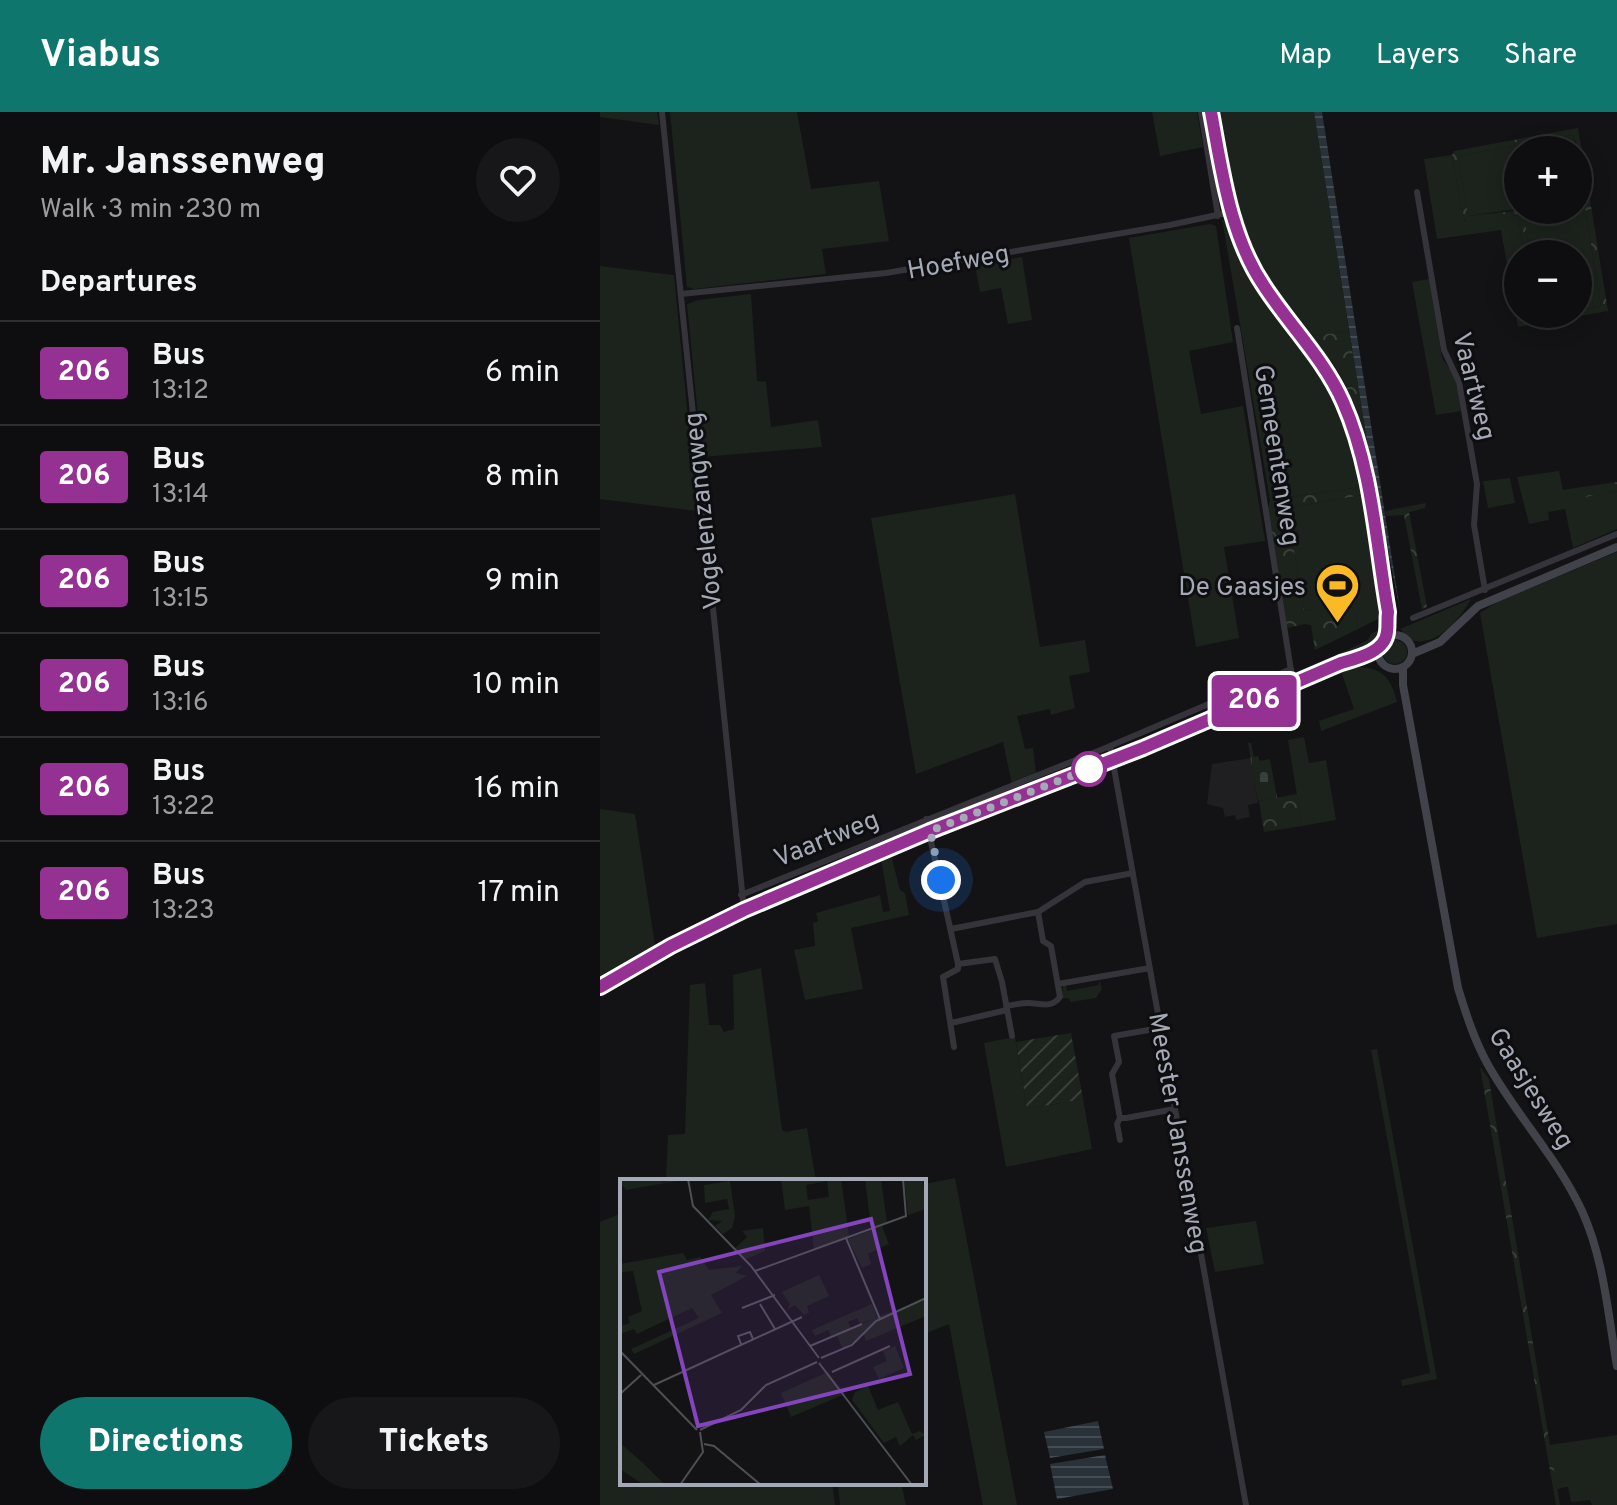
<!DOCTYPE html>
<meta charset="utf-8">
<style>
:root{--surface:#0e0e10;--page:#171719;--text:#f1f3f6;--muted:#9b9c9f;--line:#2e2e30;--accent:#0f766e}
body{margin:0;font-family:Overpass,sans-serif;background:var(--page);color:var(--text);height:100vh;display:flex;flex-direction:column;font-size:30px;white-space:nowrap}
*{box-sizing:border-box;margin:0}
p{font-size:26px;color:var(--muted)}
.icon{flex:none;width:44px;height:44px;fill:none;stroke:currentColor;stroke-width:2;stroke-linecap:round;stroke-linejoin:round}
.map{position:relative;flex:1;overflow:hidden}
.sheet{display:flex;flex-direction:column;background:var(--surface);width:600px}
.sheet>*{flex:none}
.badge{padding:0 16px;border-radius:6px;font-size:28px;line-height:52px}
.buttons{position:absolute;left:904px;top:24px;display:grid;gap:16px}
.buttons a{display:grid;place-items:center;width:88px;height:88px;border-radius:50%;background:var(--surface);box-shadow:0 4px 20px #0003,0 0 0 2px var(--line);font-size:40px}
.you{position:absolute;width:40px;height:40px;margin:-20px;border:6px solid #fff;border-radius:50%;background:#1a73e8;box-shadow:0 0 0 12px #1a73e833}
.map>.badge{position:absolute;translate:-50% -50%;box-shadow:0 0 0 4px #fff}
h2{padding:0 40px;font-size:30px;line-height:72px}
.round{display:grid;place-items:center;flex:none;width:84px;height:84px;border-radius:42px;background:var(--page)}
.head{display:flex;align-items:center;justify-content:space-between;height:136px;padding:0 40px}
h1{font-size:38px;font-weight:800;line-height:60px}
.primary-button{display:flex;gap:16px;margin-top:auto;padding:16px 40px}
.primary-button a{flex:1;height:92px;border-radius:48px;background:var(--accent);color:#fff;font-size:32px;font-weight:800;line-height:92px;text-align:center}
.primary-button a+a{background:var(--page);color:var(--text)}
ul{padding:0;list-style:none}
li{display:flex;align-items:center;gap:24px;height:104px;padding:0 40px;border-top:2px solid var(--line)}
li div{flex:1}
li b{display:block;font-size:30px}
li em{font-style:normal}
li .badge{min-width:88px;font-weight:700;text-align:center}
header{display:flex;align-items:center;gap:48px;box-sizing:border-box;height:112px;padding:0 40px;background:var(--accent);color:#fff}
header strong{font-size:38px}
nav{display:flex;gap:44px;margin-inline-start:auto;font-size:28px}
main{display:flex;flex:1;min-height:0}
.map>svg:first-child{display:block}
.built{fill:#1f1f22}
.grass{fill:#1b231c}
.forest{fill:url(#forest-crowns)}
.cemetery{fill:url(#cemetery-stones)}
.garden{fill:url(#garden-furrows)}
.water{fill:url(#water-rules)}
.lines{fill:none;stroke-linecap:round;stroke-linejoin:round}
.street{stroke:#34343a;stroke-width:6}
.secondary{stroke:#42434a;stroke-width:8}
.line-casing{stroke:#fff;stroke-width:18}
.line{stroke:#953192;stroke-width:12}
.walk{stroke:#a4a9b6;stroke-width:8;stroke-dasharray:0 14.4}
.stop-dot{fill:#fff;stroke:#953192;stroke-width:4}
.labels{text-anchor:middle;stroke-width:6;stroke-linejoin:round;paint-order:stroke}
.street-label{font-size:26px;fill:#a4a9b6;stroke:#0e0e10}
.poi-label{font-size:26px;fill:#a4a9b6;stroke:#0e0e10;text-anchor:end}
.inset-road{fill:none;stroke:#4d4f55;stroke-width:2}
.view{fill:#8345bd;fill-opacity:0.15;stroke:#8345bd;stroke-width:4}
.inset-edge{fill:none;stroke:#a4a9b6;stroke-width:4}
</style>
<header>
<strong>Viabus</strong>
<nav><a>Map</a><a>Layers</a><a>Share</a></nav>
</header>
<main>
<section class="sheet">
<div class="head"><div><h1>Mr. Janssenweg</h1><p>Walk · 3 min · 230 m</p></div><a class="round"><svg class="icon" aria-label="heart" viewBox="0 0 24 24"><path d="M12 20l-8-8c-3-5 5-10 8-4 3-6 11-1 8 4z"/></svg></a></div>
<h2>Departures</h2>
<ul>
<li><span class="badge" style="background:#953192;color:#fff">206</span><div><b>Bus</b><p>13:12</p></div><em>6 min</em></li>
<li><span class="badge" style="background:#953192;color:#fff">206</span><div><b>Bus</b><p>13:14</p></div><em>8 min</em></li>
<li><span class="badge" style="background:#953192;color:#fff">206</span><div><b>Bus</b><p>13:15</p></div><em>9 min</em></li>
<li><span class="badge" style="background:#953192;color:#fff">206</span><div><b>Bus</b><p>13:16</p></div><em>10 min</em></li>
<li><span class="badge" style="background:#953192;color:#fff">206</span><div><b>Bus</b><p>13:22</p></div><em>16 min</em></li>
<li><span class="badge" style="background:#953192;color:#fff">206</span><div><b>Bus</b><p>13:23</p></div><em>17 min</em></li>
</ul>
<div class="primary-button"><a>Directions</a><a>Tickets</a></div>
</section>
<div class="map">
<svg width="1017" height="1393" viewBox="0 0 1017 1393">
<defs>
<pattern id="forest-crowns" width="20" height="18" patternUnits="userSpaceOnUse" patternTransform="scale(2)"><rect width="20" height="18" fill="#1b231c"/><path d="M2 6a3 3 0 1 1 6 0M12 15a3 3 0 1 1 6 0" fill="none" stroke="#39403b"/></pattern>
<pattern id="cemetery-stones" width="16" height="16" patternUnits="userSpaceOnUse" patternTransform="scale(2)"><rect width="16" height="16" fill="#1b231c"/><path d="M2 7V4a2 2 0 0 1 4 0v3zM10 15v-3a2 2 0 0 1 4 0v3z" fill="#39403b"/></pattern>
<pattern id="garden-furrows" width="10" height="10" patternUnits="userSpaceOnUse" patternTransform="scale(2)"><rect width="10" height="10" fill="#1b231c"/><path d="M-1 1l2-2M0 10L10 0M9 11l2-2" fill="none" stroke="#39403b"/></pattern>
<pattern id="water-rules" width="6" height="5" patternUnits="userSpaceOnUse" patternTransform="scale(2)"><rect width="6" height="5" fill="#293139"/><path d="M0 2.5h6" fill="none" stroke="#454c53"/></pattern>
</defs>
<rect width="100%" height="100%" fill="#131315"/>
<path class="built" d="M651,646L658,691L648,693L650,705L636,708L635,703L625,705L623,696L607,692L612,652Z"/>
<path class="grass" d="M0,0H57L59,13L0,5Z
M70,0H197L211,77L279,69L289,129L222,137L226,162L94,177L87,175Z
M552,0H597L603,35L560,44Z
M616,0H714L749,219L707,225L664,169L644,128L635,99Z
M973,23L976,38H918V97L868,104L858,44Z
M852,43L863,106L866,110L918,103L924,142H918V202H934L935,212L918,215L901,118L837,127L824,47Z
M978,50L983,81H989L990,88L984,90L1001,194L978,198V142H930L923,98H978Z
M622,107L627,110L680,209L711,250L736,292L754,339L761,375L670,388Z
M610,112L616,114L633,230L589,239L601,302L643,294L665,429L624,435L639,526L596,535L529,126Z
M422,145L432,208L408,212L401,176L380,180L375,153Z
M0,154L74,163L97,399L0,387Z
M829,167L842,246L855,264L861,299L836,303L812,170Z
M151,182L157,269L166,270L171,315L218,308L222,335L102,345L87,192L98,188Z
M959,359L965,388L1017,379V417L973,436L965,397L948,400L949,408L929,412L917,365Z
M910,366L915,391L888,396L883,369Z
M415,382L440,535L485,528L490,560L469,564L475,596L451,603L450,597L417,604L425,637L433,636L436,661L412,672L403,630L316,662L271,406Z
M762,383L782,505L758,517L756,498L749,495L704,499L687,396Z
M1017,440V812L937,826L880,501L897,490Z
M871,487C861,505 839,533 815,529C809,528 805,521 800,517Z
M783,515C779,541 747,546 726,553L724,549L768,528L771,522Z
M783 540a12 12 0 1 1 24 0a12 12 0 1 1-24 0Z
M759,555C784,556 792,568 797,590L721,619L719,609L754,597L741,559Z
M704,625L709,651L726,648L736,708L702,714L688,628Z
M0,697L35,702L55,833L0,866Z
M291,743L300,778L305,781L309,803L251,816L263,877L205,888L194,838L215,834L213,811L218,809L216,801L280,783L283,800L290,799L281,747Z
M161,856L182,1018L186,1020L207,1016L216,1069H66L68,1023L85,1022L90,873L105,871L109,913H120L124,920L134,917L133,863Z
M499,867L502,877L496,886L471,890L468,886H462L463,874L466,873L467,879L499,873Z
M415,925L427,997L483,987L492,1037L406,1055L384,931Z
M777,937L837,1267L802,1274L801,1268L830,1261L771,938Z
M355,1066L417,1393H383L349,1212L324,1222V1072Z
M22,1101V1371H232L235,1393H0V1110Z
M656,1109L664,1152L615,1160L606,1116Z
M1017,1323V1393H992L990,1388L971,1390L968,1375L957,1377L949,1333Z
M238,1371H301L306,1393H240Z"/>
<path class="forest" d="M978,16L989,81H983L978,38L973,23L858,44L868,104L923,98L930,142H924L918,103L868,111L863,106L852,43L854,39Z
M990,88L1008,199L935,212L934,202H978V198L1001,194L984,89Z
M749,219L770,347C758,303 746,253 707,225Z
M1017,370V379L964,389L962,378Z
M761,375L762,383L687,396L704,499L749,495L756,498L758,517L715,538L711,513L705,512L687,516L668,397L670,388Z
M826,391L825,396L809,400L827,495L822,497L804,403L786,404L785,399Z
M697,682L702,714L664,720L659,689Z
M880,955L889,967L892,986L960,1393H956Z"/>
<path class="cemetery" d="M648,631H651L654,645L658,644L660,649L670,647L677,686L658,689Z"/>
<path class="garden" d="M471,921L483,987L427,997L416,930Z"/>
<path class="water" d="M714,0H722L800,498L770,347Z
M498,1309L504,1337L450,1346L444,1320Z
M505,1343L513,1377L457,1387L450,1352Z"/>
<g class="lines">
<path class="street" d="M62,0L144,798
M601,0L618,104
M817,80L844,238L859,270L877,372L874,413L885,478
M81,182L286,161L570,113L631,100
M637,216L693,571
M813,506L1017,422
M510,634L646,1393
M326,707L358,852V857L343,865L354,935
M141,783L503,637L691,557
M351,817L438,800L485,770L533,761
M358,852L395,847L402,870L412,924
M458,872L550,856
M406,894C413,893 421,891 428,891C440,891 451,897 460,885L451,834L443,829L438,800
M351,911L407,898
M560,916L514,924L519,950L512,962L519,1001L520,1006H526L575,997
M520,1028L517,1012L520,1006"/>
<path class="secondary" d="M611,0L623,82L634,122L663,173L723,252L751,310L763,348L788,500L787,525
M627,78L639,127
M778 540a17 17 0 1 1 34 0a17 17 0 1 1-34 0Z
M812,542L840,530L878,494L1017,435
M803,555V573L858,876C866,902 874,927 887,951C915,1002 957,1045 982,1099C1004,1147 1008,1203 1017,1254
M0,874L144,798L330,719L543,636L778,537"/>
</g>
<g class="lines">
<defs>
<path id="line" d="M0,875L71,834L144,798L330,719L543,636L741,551C758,546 785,540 787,520C788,513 787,507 788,500C776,431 772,355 743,290C724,247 690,214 664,174C630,124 622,59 611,0"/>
</defs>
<use href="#line" class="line-casing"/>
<use href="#line" class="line"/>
<path class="walk" d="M341,768L330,719L489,657"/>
</g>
<defs>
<symbol id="stadium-pin" viewBox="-11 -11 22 30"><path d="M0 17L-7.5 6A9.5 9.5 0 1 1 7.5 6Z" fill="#fab925" stroke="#0e0e10"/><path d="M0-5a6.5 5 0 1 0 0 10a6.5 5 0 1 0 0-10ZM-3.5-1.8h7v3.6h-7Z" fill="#111"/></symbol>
</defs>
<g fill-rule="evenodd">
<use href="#stadium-pin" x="712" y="448" width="51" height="69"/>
</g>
<circle class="stop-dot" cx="489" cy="657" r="16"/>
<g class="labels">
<g class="street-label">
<text transform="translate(358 149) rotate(-10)" y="9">Hoefweg</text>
<text transform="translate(875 274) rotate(76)" y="9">Vaartweg</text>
<text transform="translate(678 343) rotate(81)" y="9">Gemeentenweg</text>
<text transform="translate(102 399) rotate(-96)" y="9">Vogelenzangweg</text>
<text transform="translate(226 726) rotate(-22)" y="9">Vaartweg</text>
<text transform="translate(932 976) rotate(58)" y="9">Gaasjesweg</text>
<text transform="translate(579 1021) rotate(80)" y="9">Meester Janssenweg</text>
</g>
<g class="poi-label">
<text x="706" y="483">De Gaasjes</text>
</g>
</g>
<g transform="translate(20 1067)">
<rect width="306" height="306" fill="#131315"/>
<path d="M0,0H45L40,3L68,0L6,11L2,6L0,20ZM161,0H221L229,57L194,70L189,27L165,31ZM207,2L209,18L188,21L186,6ZM245,0H261L267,44L251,49ZM284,0H303L306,30L288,36ZM110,2L115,37L112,49L103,55L95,47L102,42L88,41L93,33L109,30L107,20L85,24L84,6ZM262,47L269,65L248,75L251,85L242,89L228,60ZM143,49L145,72L126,80L115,69L127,58L122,52ZM63,74L67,81L80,78L89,91L122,87L116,94L127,97L91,116L102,134L14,175L11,170L79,139L72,129L17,155L14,150L0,155V147L10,144L8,138L22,132L13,92L0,93V85ZM199,96L209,117L187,127L189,134L184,136L175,126L167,131L170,125L162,113ZM306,120V137L246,162L244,156L223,170L217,157L255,139L240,145L237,139L228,143L231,149L211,157L208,151L195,157L192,151L252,125L257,138ZM275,167L284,189L259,200L253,188L267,182L263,172ZM208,193L225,215L171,238L161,214ZM248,207L258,231L278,223L292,255L300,252L306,256L296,261L293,256L280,267L276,258L264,264L232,221L235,213ZM0,264L22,283L45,306H24L0,290Z" fill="#1b231c" fill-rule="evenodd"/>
<path class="inset-road" d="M68,0L73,27L131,87L199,179M226,59L260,140M135,92L286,37L283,0M140,125L155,150M122,129L155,116M121,165L118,157L130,153L133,160M190,167L242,145M0,172L77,251M201,179L232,166L256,142L306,119M199,184L292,306M212,193L270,167M34,206L182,138M0,215L21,196M80,251L121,231L146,206L197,183M84,265L94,267L141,306M60,306L83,273L80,253"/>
<path class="view" d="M251,40L290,195L78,247L39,93Z"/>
<rect width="306" height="306" class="inset-edge"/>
</g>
</svg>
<div class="buttons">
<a>+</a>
<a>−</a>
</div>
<div class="you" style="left:341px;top:768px"></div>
<b class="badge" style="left:654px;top:589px;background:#953192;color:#fff">206</b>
</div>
</main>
